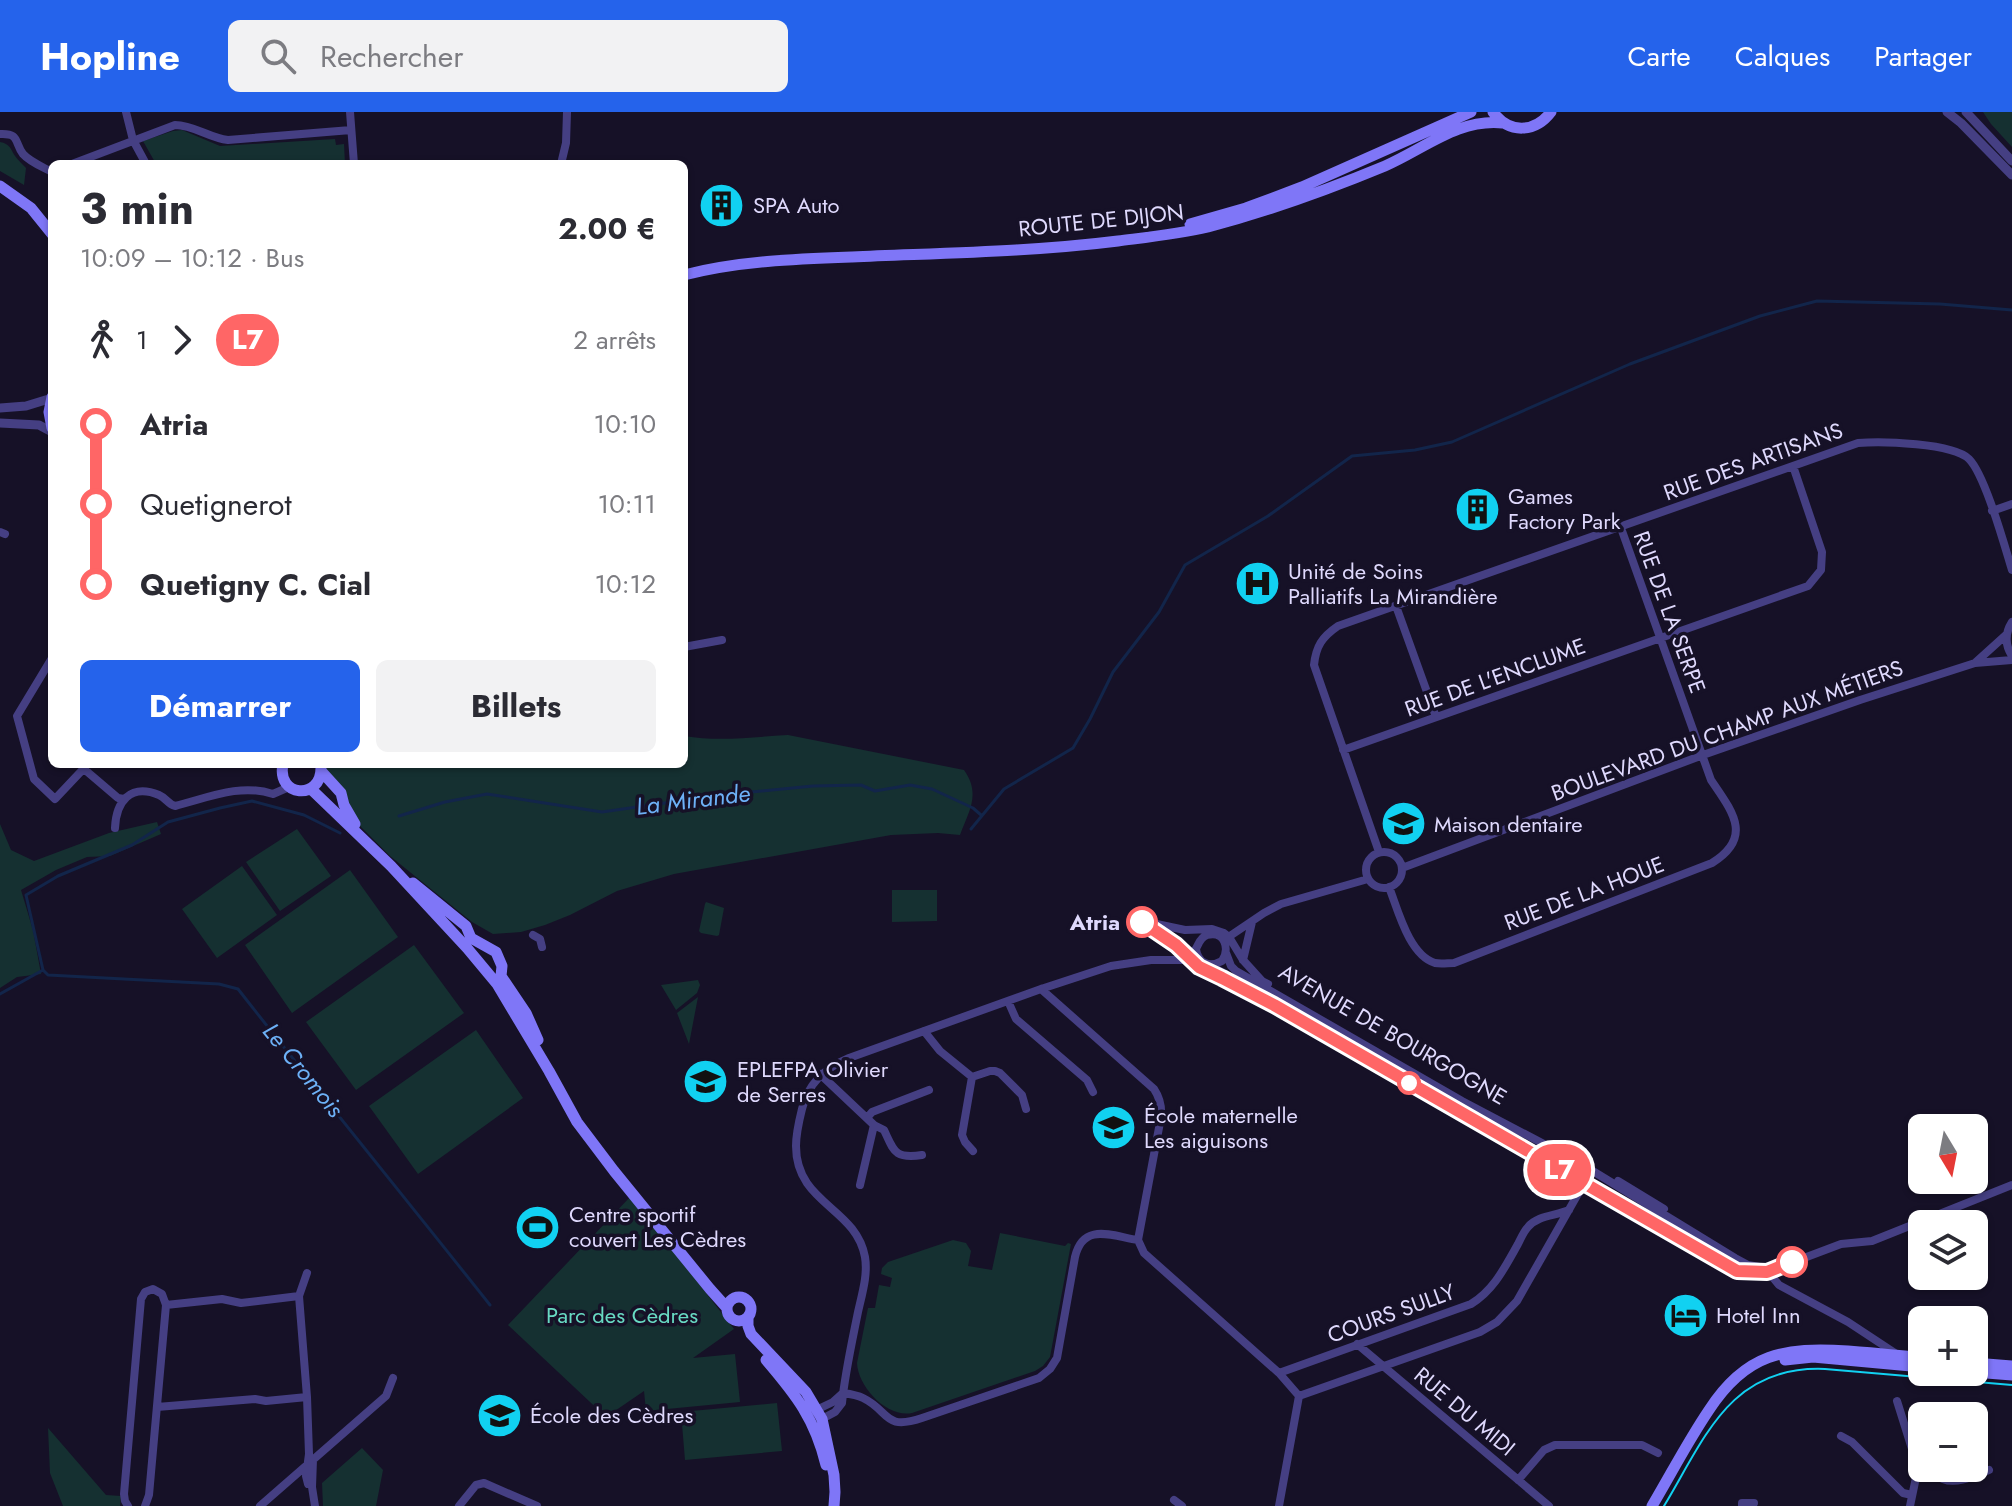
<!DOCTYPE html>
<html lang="fr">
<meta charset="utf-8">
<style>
:root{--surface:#fff;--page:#f2f2f3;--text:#2b2b33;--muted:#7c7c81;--accent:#2563eb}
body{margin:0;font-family:Jost,sans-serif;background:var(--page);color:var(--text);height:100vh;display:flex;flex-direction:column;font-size:30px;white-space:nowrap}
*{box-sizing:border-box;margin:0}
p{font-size:26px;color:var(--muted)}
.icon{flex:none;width:44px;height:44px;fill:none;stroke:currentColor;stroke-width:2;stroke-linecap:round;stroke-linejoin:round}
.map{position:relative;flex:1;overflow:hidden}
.panel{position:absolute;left:48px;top:48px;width:640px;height:608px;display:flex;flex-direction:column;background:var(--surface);border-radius:12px;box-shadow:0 2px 6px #0004}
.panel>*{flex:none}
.badge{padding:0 16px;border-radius:26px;font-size:28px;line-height:52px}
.needle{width:52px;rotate:170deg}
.controls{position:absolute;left:1908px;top:1002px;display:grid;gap:16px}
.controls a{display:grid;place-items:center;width:80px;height:80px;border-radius:12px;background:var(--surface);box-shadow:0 2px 6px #0004;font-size:40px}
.map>.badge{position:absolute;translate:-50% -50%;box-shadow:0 0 0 4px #fff}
.legs{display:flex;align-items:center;gap:12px;height:88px;padding:0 32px;font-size:26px}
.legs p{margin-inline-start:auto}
.summary{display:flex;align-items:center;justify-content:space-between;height:136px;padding:0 32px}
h1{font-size:44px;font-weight:700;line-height:60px}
.cta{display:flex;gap:16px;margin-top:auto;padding:16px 32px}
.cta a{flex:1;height:92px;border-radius:12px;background:var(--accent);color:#fff;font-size:32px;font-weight:700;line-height:92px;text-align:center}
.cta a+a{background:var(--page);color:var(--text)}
ul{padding:0 32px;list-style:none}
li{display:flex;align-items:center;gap:28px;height:80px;font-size:30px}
li i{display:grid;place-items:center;width:12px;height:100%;margin:0 10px;background:currentColor}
li i::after{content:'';width:20px;height:20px;margin:-10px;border:6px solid;border-radius:50%;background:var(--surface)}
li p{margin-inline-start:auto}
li:first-child i{background:linear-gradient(#0000 50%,currentColor 0)}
li:last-child i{background:linear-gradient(currentColor 50%,#0000 0)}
header{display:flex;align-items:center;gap:48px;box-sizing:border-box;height:112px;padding:0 40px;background:var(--accent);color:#fff}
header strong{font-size:38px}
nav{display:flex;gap:44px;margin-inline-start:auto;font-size:28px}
.search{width:560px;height:72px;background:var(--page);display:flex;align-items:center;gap:20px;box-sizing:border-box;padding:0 28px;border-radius:12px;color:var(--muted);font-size:30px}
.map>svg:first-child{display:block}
.green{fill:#153031}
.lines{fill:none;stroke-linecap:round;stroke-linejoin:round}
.stream{stroke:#12254a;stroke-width:3}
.minor{stroke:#453f83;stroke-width:8}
.tertiary{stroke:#453f83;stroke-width:9}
.secondary{stroke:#7f76f7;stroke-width:11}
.tram{stroke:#11d1f1;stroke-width:2}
.line-1-casing{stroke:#fff;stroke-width:18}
.line-1{stroke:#f66;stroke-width:12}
.stop-1-dot{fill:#fff;stroke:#f66;stroke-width:4}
.labels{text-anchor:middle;stroke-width:7;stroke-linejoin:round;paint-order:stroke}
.poi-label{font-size:22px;fill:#dfd9fd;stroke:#161127;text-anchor:start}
.street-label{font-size:22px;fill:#dfd9fd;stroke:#161127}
.stop-label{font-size:22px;font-weight:bold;fill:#dfd9fd;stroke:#161127;text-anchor:end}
.park-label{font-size:22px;fill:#68dac3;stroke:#161127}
.water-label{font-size:24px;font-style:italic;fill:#6db1f7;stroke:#161127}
</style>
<header>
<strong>Hopline</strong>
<div class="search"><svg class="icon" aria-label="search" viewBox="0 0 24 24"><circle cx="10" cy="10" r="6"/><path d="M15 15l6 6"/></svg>Rechercher</div>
<nav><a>Carte</a><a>Calques</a><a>Partager</a></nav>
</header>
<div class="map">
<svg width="2012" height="1394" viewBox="0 0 2012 1394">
<rect width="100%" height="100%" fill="#161127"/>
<path class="green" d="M1983,0H2012V35L1991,12Z
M182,18L220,34L335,27L336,33L344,32L345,52H156L143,29L173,19Z
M0,30C10,32 10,36 15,44C18,48 22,52 26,56L24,73L0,59Z
M788,623L964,658C981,682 969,699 960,723L938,721L891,723L674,762L617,779L570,803L545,813L521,820L493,822L472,810L390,744L357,711L326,661L324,652H684V624C719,630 753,625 788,623Z
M157,710L161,722L110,744L87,745L56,758L21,778L33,818L41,862L17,865L0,876V712L11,738L34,749L109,721Z
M297,717L331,764L280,799L246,750Z
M242,754L277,803L217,846L182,797Z
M350,758L398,825L292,901L245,833Z
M892,778H937V809L892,810Z
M706,790L724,796L719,823L717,824L701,821L699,819L705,792Z
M414,833L464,901L356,978L306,910Z
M698,868L700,873L697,881L676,898L661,873Z
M698,885L689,932L677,901Z
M476,918L523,986L418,1062L369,994Z
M631,1084L734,1217L693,1246L735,1242L740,1290L646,1299L644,1279L606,1305L508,1213Z
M1000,1121L1065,1134L1068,1131L1071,1132L1050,1245L1043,1254L1035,1259L912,1301C887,1306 858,1275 857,1251L868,1196H875L879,1173L890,1175L892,1166L881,1162L882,1156L888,1150L953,1128L966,1131L971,1139L968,1154L992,1158Z
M777,1291L782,1339L685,1348L681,1300Z
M48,1316L106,1383L121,1384L120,1394H63L50,1361Z
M362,1336L383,1358L376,1394H323L322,1371Z"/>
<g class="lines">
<path class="stream" d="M399,704L445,690L487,682L602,700L721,683L813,674L861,673L875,679L910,673L932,677L973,696L981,703
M971,717L1004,677L1073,636L1090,607L1113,560L1159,500L1185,453L1268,404L1352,344L1415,338L1452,330L1630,252L1760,204L1817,189L1940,192L2012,198
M43,858L48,863L219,872L238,877C321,983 406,1087 490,1193
M0,882L43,858L26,783L58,764L132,733L168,710L220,696L252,689L304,703L340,721"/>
<path class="minor" d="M126,0L133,28L146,52
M350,0L354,52
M0,22C20,21 14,30 23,42C30,50 43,55 52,60
M72,52L175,13C194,13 209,26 228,28L351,18
M561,52L566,31L567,0
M1992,399L2012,392
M0,420L5,422
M1396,494L1436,605
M2012,510C2005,521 2005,533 2012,544
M684,535L722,528
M52,546L17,604L34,667L55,687L88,652
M1976,550L2007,522
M1343,638L1808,474L1821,458L1822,440L1793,354
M84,657L118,686L124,687
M115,716C116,690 130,671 159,683C166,686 168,692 175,694C207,686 240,671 273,682L289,675
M1379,740L1314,553C1316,534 1322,525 1338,514L1858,331C1881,329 1953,331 1969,347C1985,363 2004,432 2012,458
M1366 758a18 18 0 1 1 36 0a18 18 0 1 1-36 0Z
M1402,756L1703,643L1860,588L1975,551L2012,548
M1389,775C1398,798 1409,843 1435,851C1441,852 1448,851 1454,851L1712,751C1754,725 1732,699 1711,668L1621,416
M1139,808L1176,833L1199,855L1222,866L1274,893L1737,1159L1767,1160L1841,1132L1872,1129L2012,1073
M1147,810L1185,818L1212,817L1224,821L1229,825L1243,848L1262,869L1268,872
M533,823L540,827L542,835
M1224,828L1264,801L1281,792L1368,767
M1226,841L1231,854L1236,859L1462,989L1578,1050L1735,1146L1748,1153L1765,1156L1779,1173L1848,1210L1898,1243
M1185,848C1188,845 1192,842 1195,838C1199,833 1199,826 1207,823C1225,818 1230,837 1222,849C1209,856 1198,851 1196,837
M1243,848L1252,810
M1208,853L1226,862
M1041,877L1154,977C1160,986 1162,994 1161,1005L1138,1128L1144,1141L1279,1261L1299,1284
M1008,889L1016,907L1087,968L1093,980
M924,919L940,939L972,965L962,1023L965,1030L973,1039
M820,962L874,1013L860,1073
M972,965L990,959H995L1000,961L1022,983L1026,997
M867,1006L872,1000L929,978
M874,1013L884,1018C894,1039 894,1047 922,1043
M1618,1069L1664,1097
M307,1161L299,1184L307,1285L309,1342L306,1364L308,1372
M166,1193L222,1187L241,1191L299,1184
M1357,1232L1549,1394
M1279,1261L1471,1192C1494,1178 1505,1155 1518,1132C1521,1126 1524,1119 1528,1115C1538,1103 1556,1104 1569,1098
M843,1281C850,1282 857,1283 863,1286C890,1299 883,1319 922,1306L1039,1266L1050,1257L1057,1246L1075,1145C1083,1110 1112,1124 1138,1128
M1299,1284L1480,1220L1497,1210L1517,1189L1591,1059
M1897,1289L1918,1356L1910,1394
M157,1295L255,1287L266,1289L307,1285
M814,1299L833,1290L843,1281
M820,1308L835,1300L842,1291C845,1261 852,1230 858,1200C862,1182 868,1163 865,1145C856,1095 796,1092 796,1034C796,1022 799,1009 802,997C808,971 825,956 849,946L1041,877L1111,854L1151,848H1184L1204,851
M1841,1324L1852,1330L1903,1381L1912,1383
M313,1347L312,1375L315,1394
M1918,1356C1928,1358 1934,1363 1943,1367C1957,1373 1976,1363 1989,1358
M1518,1368L1544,1338L1555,1333H1642L1658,1341
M1174,1388L1182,1394
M128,1394L125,1389L124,1382L141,1187L145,1180L153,1177L162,1182L166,1193L149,1383L145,1394
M260,1394L386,1284L393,1266
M459,1394L476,1373L484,1371L537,1394
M1279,1394L1299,1284
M1742,1394V1391H1754"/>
<path class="tertiary" d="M1947,0L1961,11L2012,63
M1966,0L2012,49
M0,296L26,294L52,286
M0,311L39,313L52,320"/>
<path class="secondary" d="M1493,0C1509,22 1535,21 1551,0
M0,74L31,96L52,122
M1190,112L1246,96L1302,75L1471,0
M684,163C739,149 796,147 852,145C941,141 1030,140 1118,129C1149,125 1178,122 1208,115C1269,99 1327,78 1385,54C1424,37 1459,6 1503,11
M52,285L49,300L52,316
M283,652C276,685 321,689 321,656
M321,659L341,681L344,693L355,712
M311,677L391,754L467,836L497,872L549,959L577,1010L614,1059L710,1177L727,1196
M413,771L466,814L471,826L496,840L502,854L501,864
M501,864L526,901L538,928
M727 1197a12 12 0 1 1 24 0a12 12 0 1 1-24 0Z
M748,1205V1214L751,1222L806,1280L822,1307L834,1363L835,1380L834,1394
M766,1248C796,1283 815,1307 826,1353
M1785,1248L1813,1245L1922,1255
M1974,1251L2012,1254
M1974,1260L2012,1263
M1652,1394C1671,1362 1688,1329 1709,1298C1746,1241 1784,1235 1848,1239C1873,1241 1897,1243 1922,1246"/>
<path class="tram" d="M1664,1394C1705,1326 1730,1253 1825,1257L2012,1273"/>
</g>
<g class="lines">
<defs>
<path id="line-1" d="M1142,810L1176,833L1199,855L1222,866L1274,893L1737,1159L1767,1160L1792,1150"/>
</defs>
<use href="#line-1" class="line-1-casing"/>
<use href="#line-1" class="line-1"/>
</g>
<defs>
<symbol id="building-disc" viewBox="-11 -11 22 22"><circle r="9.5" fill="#11d1f1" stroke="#161127"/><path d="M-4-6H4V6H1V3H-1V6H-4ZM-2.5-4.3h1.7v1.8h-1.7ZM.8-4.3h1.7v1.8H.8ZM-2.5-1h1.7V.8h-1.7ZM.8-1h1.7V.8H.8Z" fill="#111"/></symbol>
<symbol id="hospital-disc" viewBox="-11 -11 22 22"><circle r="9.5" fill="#11d1f1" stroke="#161127"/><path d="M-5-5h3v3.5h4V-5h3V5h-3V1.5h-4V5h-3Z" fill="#111"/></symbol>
<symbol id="university-disc" viewBox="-11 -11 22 22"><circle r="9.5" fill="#11d1f1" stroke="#161127"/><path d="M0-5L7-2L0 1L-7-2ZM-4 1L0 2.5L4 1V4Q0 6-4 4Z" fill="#111"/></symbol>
<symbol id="school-disc" viewBox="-11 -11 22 22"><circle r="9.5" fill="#11d1f1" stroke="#161127"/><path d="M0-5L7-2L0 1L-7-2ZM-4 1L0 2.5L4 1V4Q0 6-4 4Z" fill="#111"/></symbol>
<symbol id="stadium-disc" viewBox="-11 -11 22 22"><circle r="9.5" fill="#11d1f1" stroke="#161127"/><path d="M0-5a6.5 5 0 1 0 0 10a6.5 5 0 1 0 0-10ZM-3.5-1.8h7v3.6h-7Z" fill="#111"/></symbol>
<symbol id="hotel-disc" viewBox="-11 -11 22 22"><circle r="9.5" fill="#11d1f1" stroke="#161127"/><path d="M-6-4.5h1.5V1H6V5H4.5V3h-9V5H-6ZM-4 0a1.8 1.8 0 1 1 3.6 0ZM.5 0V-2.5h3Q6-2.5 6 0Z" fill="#111"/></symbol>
</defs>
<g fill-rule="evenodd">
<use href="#building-disc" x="696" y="68" width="51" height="51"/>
<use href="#building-disc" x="1452" y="372" width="51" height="51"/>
<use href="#hospital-disc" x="1232" y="446" width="51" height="51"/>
<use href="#university-disc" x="1378" y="686" width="51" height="51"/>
<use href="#school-disc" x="680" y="944" width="51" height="51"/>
<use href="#school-disc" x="1088" y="990" width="51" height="51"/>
<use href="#stadium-disc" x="512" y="1090" width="51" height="51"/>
<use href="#hotel-disc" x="1660" y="1178" width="51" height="51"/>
<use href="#school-disc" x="474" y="1278" width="51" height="51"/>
</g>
<g class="stop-1-dot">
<circle cx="1142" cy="810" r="14"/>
<circle cx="1409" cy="971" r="10"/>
<circle cx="1792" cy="1150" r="14"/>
</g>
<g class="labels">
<g class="poi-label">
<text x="753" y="101">SPA Auto</text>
<text x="1508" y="392">Games<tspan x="1508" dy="25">Factory Park</tspan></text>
<text x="1288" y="467">Unité de Soins<tspan x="1288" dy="25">Palliatifs La Mirandière</tspan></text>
<text x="1434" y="720">Maison dentaire</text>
<text x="737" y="965">EPLEFPA Olivier<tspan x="737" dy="25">de Serres</tspan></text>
<text x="1144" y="1011">École maternelle<tspan x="1144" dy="25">Les aiguisons</tspan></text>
<text x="569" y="1110">Centre sportif<tspan x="569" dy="25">couvert Les Cèdres</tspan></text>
<text x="1716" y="1211">Hotel Inn</text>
<text x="530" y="1311">École des Cèdres</text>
</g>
<g class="street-label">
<text transform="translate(1101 108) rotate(-6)" y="8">ROUTE DE DIJON</text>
<text transform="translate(1753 349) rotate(-20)" y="8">RUE DES ARTISANS</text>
<text transform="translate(1670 500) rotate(70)" y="8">RUE DE LA SERPE</text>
<text transform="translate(1495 565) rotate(-20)" y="8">RUE DE L'ENCLUME</text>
<text transform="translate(1727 618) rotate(-20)" y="8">BOULEVARD DU CHAMP AUX MÉTIERS</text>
<text transform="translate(1584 781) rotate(-21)" y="8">RUE DE LA HOUE</text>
<text transform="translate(1393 922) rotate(30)" y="8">AVENUE DE BOURGOGNE</text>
<text transform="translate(1391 1201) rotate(-20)" y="8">COURS SULLY</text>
<text transform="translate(1465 1299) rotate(40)" y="8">RUE DU MIDI</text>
</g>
<g class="stop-label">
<text x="1120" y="818">Atria</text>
</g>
<g class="park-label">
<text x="622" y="1211">Parc des Cèdres</text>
</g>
<g class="water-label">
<text transform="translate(693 688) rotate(-7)" y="8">La Mirande</text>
<text transform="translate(303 958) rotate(51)" y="8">Le Cromois</text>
</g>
</g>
</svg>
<div class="controls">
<a><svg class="needle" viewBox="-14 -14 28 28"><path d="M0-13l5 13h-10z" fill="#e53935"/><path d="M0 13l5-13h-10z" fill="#7c7c81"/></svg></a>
<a><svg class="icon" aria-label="layers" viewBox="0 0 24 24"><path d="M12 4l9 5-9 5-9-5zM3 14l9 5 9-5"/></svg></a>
<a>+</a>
<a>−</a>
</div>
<b class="badge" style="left:1559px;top:1058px;background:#f66;color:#fff">L7</b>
<section class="panel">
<div class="summary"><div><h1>3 min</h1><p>10:09 – 10:12 · Bus</p></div><b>2.00 €</b></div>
<div class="legs"><svg class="icon" aria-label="walk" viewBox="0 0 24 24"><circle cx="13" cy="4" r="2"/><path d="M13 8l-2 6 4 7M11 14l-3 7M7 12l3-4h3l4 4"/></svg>1<svg class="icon" aria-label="forward" viewBox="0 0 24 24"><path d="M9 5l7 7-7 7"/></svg><b class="badge" style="background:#f66;color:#fff">L7</b><p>2 arrêts</p></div>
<ul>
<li><i style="color:#f66"></i><b>Atria</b><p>10:10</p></li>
<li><i style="color:#f66"></i><span>Quetignerot</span><p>10:11</p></li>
<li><i style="color:#f66"></i><b>Quetigny C. Cial</b><p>10:12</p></li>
</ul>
<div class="cta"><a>Démarrer</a><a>Billets</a></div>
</section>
</div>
